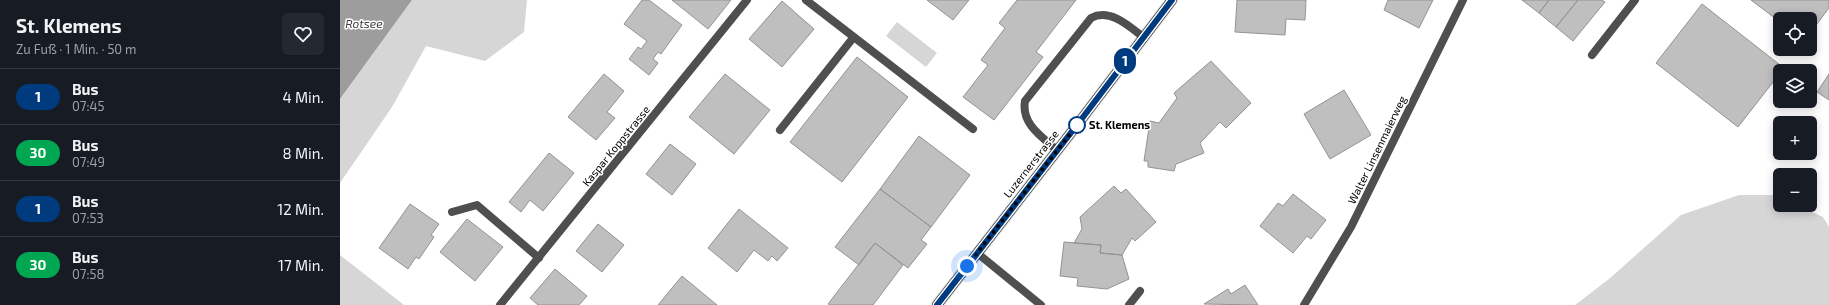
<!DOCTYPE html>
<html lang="de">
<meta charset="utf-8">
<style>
:root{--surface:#171b24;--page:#242831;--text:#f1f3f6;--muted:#9ea1a6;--line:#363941}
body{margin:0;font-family:"Exo 2",sans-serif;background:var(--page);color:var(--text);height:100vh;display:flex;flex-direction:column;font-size:15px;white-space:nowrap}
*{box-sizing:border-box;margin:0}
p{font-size:13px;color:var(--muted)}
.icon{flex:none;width:22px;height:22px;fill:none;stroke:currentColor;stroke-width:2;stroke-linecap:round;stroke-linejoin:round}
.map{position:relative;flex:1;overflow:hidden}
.panel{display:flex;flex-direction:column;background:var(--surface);width:340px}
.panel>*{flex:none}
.badge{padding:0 8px;border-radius:13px;font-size:14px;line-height:26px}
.buttons{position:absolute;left:1433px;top:12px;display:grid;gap:8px}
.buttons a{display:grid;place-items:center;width:44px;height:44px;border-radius:6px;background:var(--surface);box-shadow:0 2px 10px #0003;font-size:20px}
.you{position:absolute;width:20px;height:20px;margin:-10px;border:3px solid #fff;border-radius:50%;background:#1a73e8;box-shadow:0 0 0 6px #1a73e833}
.map>.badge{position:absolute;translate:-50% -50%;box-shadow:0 0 0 2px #fff}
.round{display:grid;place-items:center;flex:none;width:42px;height:42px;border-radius:6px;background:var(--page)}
.headline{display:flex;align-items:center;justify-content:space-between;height:68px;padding:0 16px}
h1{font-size:19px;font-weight:700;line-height:30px}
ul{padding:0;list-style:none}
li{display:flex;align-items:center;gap:12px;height:56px;padding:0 16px;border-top:1px solid var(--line)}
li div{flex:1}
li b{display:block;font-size:15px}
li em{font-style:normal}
li .badge{min-width:44px;font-weight:700;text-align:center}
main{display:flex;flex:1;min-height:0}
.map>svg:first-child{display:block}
.green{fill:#d6d6d6}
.water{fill:#9d9d9d}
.building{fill:#bfbfbf;stroke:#939393}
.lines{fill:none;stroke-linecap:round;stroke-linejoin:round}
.primary-casing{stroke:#dbdbdb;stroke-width:12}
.lane{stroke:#4f4f4f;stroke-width:8}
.street{stroke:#4f4f4f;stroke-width:8}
.primary{stroke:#000;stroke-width:10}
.line-casing{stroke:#fff;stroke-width:9}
.line{stroke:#003b80;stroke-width:6}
.walk{stroke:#000;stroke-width:4;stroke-dasharray:0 7.2}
.stop-dot{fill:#fff;stroke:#003b80;stroke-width:2}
.labels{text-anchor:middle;stroke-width:3;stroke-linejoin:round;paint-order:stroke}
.stop-label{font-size:11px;font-weight:bold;fill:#000;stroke:#fff;text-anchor:start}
.street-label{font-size:11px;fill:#000;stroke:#fff}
.water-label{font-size:12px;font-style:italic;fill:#3e3e3e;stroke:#fff}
</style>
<main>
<section class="panel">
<div class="headline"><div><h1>St. Klemens</h1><p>Zu Fuß · 1 Min. · 50 m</p></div><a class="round"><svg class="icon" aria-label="heart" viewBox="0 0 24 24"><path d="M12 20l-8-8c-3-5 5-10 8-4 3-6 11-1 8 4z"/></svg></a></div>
<ul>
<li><span class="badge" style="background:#003b80;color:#fff">1</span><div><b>Bus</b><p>07:45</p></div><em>4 Min.</em></li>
<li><span class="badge" style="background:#00a651;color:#fff">30</span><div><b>Bus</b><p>07:49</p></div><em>8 Min.</em></li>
<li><span class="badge" style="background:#003b80;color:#fff">1</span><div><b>Bus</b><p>07:53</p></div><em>12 Min.</em></li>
<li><span class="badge" style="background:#00a651;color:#fff">30</span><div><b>Bus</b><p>07:58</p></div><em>17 Min.</em></li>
</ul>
</section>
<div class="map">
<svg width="1489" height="305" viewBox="0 0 1489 305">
<rect width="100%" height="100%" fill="#fff"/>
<path class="green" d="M72,0H187L184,32L145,61L86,46L52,107L0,183V99Z
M557,22L597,53L586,67L546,36Z
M1399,195H1434L1440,198V205H1457L1483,217L1489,227V305H1235L1269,279L1341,215Z
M0,255L64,305H0Z"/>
<path class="water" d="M0,0H72L0,99Z"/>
<path class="building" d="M302,0H309L342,25L321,54L318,52L313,59L318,63L309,75L289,59L298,47L301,49L307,41L284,24Z
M332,0H391L368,29Z
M587,0H629L613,20Z
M677,0H736L696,52L703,57L654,120L623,97L648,65L641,60L665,28L659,23Z
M897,0H966L965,20L946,19L945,35L895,32Z
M1048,0H1093L1079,28L1044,10Z
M1182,0H1209L1199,13Z
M1209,0H1238L1216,27L1199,13Z
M1238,0H1262L1265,2L1233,41L1216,27Z
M1411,0H1489V8L1470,33V19H1440V22Z
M442,1L474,29L442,67L409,39Z
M1362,4L1444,68L1398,127L1316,63Z
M517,57L568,97L502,182L450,142Z
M871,61L911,103L886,128L880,122L860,143L864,153L836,164L834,171L808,167V161H804L810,121L819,123L837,98L834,93Z
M264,74L284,91L267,112L275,118L256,140L228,117Z
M385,74L430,110L394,154L349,117Z
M1489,74V100L1477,92Z
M1004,90L1031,135L990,159L964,114Z
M579,136L630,175L591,227L540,189Z
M330,144L356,164L332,195L306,174Z
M209,153L234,173L203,211L190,200L181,212L169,202Z
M774,186L781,193L786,189L816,222L795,241L792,238L782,255L760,253L761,245L734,243L742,229L740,217Z
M540,189L591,227L581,240L587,244L568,268L535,243L519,265L495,247Z
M953,194L986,220L971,239L967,236L953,253L920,226L938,203L943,206Z
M70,204L99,224L91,235L94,237L79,259L76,257L68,269L39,248Z
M399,209L448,248L437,261L432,256L428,261L414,250L397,272L368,248Z
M127,219L163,247L135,281L100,252Z
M258,224L284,245L262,272L236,251Z
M724,242L761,245L760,253L782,255L789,279L767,289L737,286L738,278L720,276Z
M535,243L563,265L533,305H490L488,304Z
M215,269L247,296L239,305H198L190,298Z
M342,276L377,305H318Z
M905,285L918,305L864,304L888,289L891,294Z"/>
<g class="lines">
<defs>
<path id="primary" d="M597,305L737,125L832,0"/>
</defs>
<use href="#primary" class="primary-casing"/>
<path class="lane" d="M717,150C702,137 681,124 685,101L751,18C770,8 789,26 803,37
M112,212L137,205L199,258
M789,305L800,291"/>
<path class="street" d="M466,0L633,129
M1252,55L1295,0
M440,130L513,38
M637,253L701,305
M160,305L407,0
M964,305L1011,227L1123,0"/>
<use href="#primary" class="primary"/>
</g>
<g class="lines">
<defs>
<path id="line" d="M597,305L737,125L832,0"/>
</defs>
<use href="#line" class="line-casing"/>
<use href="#line" class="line"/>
<path class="walk" d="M627,266L737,125"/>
</g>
<circle class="stop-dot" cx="737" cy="125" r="8"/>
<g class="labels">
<g class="stop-label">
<text x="749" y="129">St. Klemens</text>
</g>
<g class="street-label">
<text transform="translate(276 146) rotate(-51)" y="4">Kaspar Koppstrasse</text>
<text transform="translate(1037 150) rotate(-64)" y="4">Walter Linsenmaierweg</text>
<text transform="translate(691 164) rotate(-52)" y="4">Luzernerstrasse</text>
</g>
<g class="water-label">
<text x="24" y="28">Rotsee</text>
</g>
</g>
</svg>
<div class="buttons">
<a><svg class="icon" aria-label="locate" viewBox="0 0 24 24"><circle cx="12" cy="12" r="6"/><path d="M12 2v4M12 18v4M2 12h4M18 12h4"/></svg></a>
<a><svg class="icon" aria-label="layers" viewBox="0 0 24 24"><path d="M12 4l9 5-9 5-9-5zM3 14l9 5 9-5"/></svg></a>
<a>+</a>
<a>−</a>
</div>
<div class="you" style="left:627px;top:266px"></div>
<b class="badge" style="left:785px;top:61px;background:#003b80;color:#fff">1</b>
</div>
</main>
